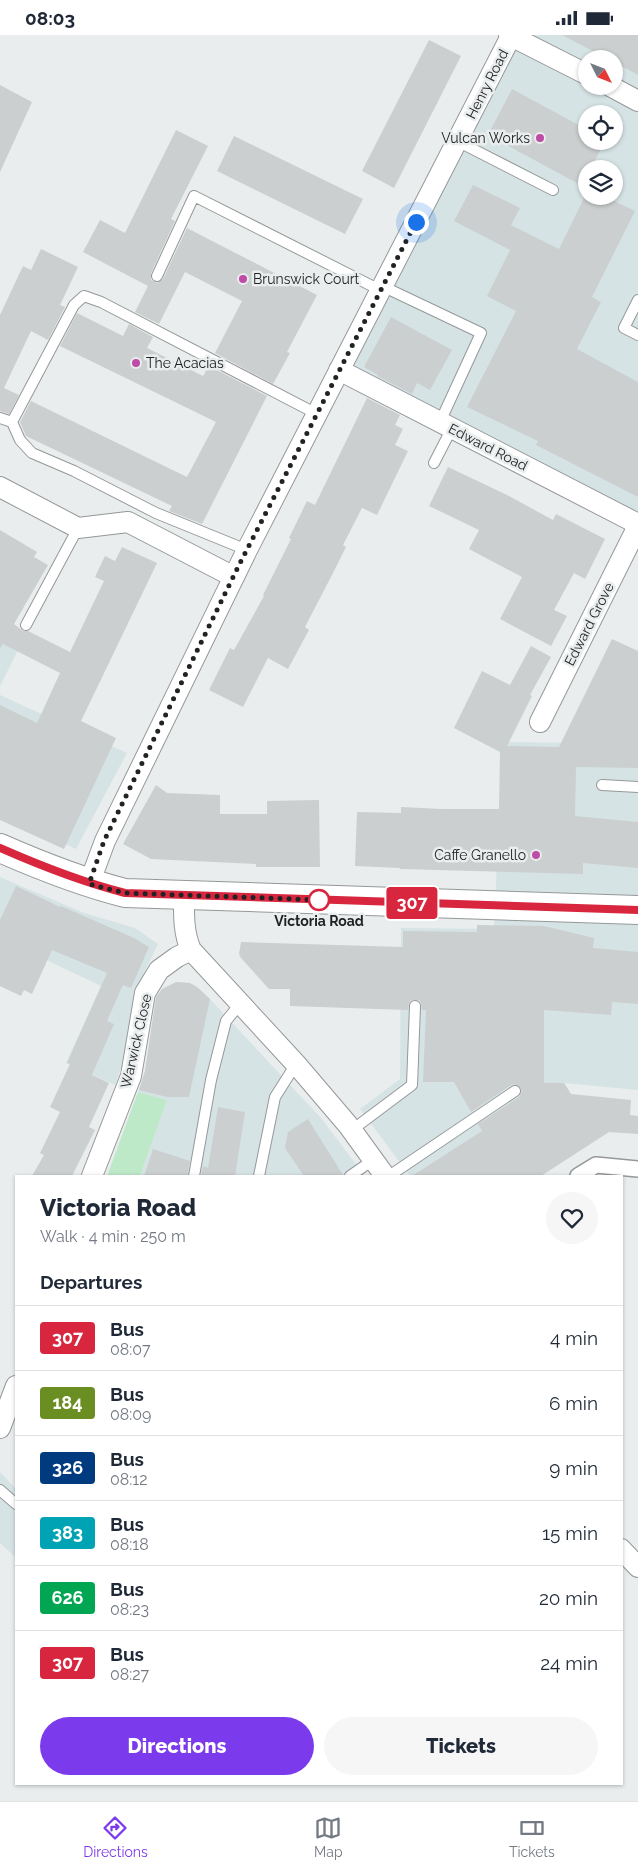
<!DOCTYPE html>
<meta charset="utf-8">
<style>
:root{--surface:#fff;--page:#f6f6f7;--text:#1f2937;--muted:#747a83;--line:#e0e1e3;--accent:#7c3aed}
body{margin:0;font-family:Raleway,sans-serif;background:var(--page);color:var(--text);height:100vh;display:flex;flex-direction:column;font-size:19px;white-space:nowrap}
*{box-sizing:border-box;margin:0}
p{font-size:16px;color:var(--muted)}
.icon{flex:none;width:28px;height:28px;fill:none;stroke:currentColor;stroke-width:2;stroke-linecap:round;stroke-linejoin:round}
.map{position:relative;flex:1;overflow:hidden}
.sheet{position:absolute;left:15px;top:1140px;width:608px;height:610px;display:flex;flex-direction:column;background:var(--surface);border-radius:0px;box-shadow:0 1px 4px #0004}
.sheet>*{flex:none}
.badge{padding:0 10px;border-radius:4px;font-size:18px;line-height:32px}
.needle{width:32px;rotate:132deg}
.fabs{position:absolute;left:578px;top:15px;display:grid;gap:10px}
.fabs a{display:grid;place-items:center;width:45px;height:45px;border-radius:50%;background:var(--surface);box-shadow:0 1px 4px #0004;font-size:25px}
.you{position:absolute;width:25px;height:25px;margin:-12px;border:4px solid #fff;border-radius:50%;background:#1a73e8;box-shadow:0 0 0 8px #1a73e833}
.map>.badge{position:absolute;translate:-50% -50%;box-shadow:0 0 0 2px #fff}
h2{padding:0 25px;font-size:19px;line-height:45px}
.round{display:grid;place-items:center;flex:none;width:52px;height:52px;border-radius:26px;background:var(--page)}
.summary{display:flex;align-items:center;justify-content:space-between;height:85px;padding:0 25px}
h1{font-size:24px;font-weight:800;line-height:38px}
.cta{display:flex;gap:10px;margin-top:auto;padding:10px 25px}
.cta a{flex:1;height:58px;border-radius:30px;background:var(--accent);color:#fff;font-size:20px;font-weight:800;line-height:58px;text-align:center}
.cta a+a{background:var(--page);color:var(--text)}
ul{padding:0;list-style:none}
li{display:flex;align-items:center;gap:15px;height:65px;padding:0 25px;border-top:1px solid var(--line)}
li div{flex:1}
li b{display:block;font-size:19px}
li em{font-style:normal}
li .badge{min-width:55px;font-weight:700;text-align:center}
.status{display:flex;justify-content:space-between;align-items:center;height:35px;padding:0 25px;background:var(--surface);direction:ltr}
.status svg{height:14px;fill:currentColor}
.tabs{display:flex;justify-content:space-around;align-items:center;height:70px;border-top:1px solid var(--line);background:var(--surface);font-size:14px;color:var(--muted)}
.tabs a{display:grid;justify-items:center;gap:2px}
.tabs .selected{color:var(--accent)}
.map>svg:first-child{display:block}
.built{fill:#d6e3e5;fill-rule:evenodd}
.green{fill:#bde9c8}
.building{fill:#cbcfd0}
.lines{fill:none;stroke-linecap:round;stroke-linejoin:round}
.service-casing{stroke:#959899;stroke-width:12}
.pedestrian-casing{stroke:#959899;stroke-width:18}
.minor-casing{stroke:#959899;stroke-width:22}
.primary-casing{stroke:#959899;stroke-width:30}
.service{stroke:#fff;stroke-width:10}
.pedestrian{stroke:#fff;stroke-width:15}
.minor{stroke:#fff;stroke-width:20}
.primary{stroke:#fff;stroke-width:28}
.line-casing{stroke:#fff;stroke-width:11}
.line{stroke:#d7263d;stroke-width:8}
.walk{stroke:#212223;stroke-width:5;stroke-dasharray:0 9}
.poi-dot{fill:#be4ba5;stroke:#e9eded;stroke-width:2}
.stop-dot{fill:#fff;stroke:#d7263d;stroke-width:2.5}
.labels{text-anchor:middle;stroke-width:5;stroke-linejoin:round;paint-order:stroke}
.street-label{font-size:14px;fill:#212223;stroke:#e9eded}
.poi-label{font-size:14px;fill:#212223;stroke:#e9eded;text-anchor:end}
.stop-label{font-size:14px;font-weight:bold;fill:#212223;stroke:#e9eded}
</style>
<div class="status"><b>08:03</b><svg viewBox="0 0 49 12"><path d="M0 12V9h3v3zM5 12V6h3v6zM10 12V3h3v9zM15 12V0h3v12zM26 1h20v11H26zM47 4h2v5h-2z"/></svg></div>
<div class="map">
<svg width="638" height="1766" viewBox="0 0 638 1766">
<rect width="100%" height="100%" fill="#e9eded"/>
<path class="built" d="M509,0H638V489L340,336ZM586,24H614V51H586ZM586,79H614V106H586ZM586,134H614V161H586Z
M0,604L19,613L0,651Z
M0,660L127,718L76,814L0,779Z
M502,707L638,709V1055L564,1048L573,1062L453,1141H410L360,1074L400,1044L401,893L494,894Z
M0,842L84,878L135,893L158,909L134,959L128,1013L115,1050L66,1028L101,951L0,903Z
M176,947L190,948L197,952L210,964L321,1083L365,1141H140L167,1065L138,1057L145,1036L156,966L161,957Z
M0,1437L16,1454V1523L0,1508Z"/>
<path class="green" d="M138,1057L167,1065L140,1141H107Z"/>
<path class="building" d="M562,0H638V40L614,27V24H608Z
M429,5L461,21L394,153L362,136Z
M0,50L32,67L0,137Z
M512,54L586,94V106H605L592,131L597,134H586V153L488,100Z
M176,95L208,111L171,184L175,186L151,238V245L157,248L163,244L187,193L317,260L287,317L290,318L273,349L215,318L242,266L185,237L159,289L135,277L148,251L83,217L100,185L125,198Z
M234,101L363,164L345,199L217,136Z
M473,150L520,173L511,190L559,214L585,161H609L608,163L635,176L592,262L601,267L577,314L638,347V462L536,410L538,406L467,372L516,276L487,261L510,215L454,186Z
M41,214L78,232L60,270L65,272L48,305L31,296L4,353L19,360L9,379L0,376V280L23,231L31,235Z
M77,278L123,301L129,289L153,302L147,313L203,341L209,331L267,361L202,489L169,476L172,471L26,401L20,387L31,366L187,442L216,387L60,311Z
M391,282L452,315L430,355L417,348L412,359L377,341L378,340L364,332Z
M367,363L400,380L395,390L403,394L395,410L408,416L377,480L362,473L343,510L346,512L333,538L305,592L309,595L288,634L268,623L243,672L209,655L230,613L234,615L264,561L263,560L291,504L289,503L307,466L315,470Z
M448,432L507,460L553,485L556,479L605,504L585,544L574,538L554,575L567,581L551,611L500,584L522,542L469,514L479,495L429,471Z
M0,495L37,517L34,522L48,530L14,589L23,596H28L70,617L104,546L95,542L105,521L115,526L122,512L157,528L81,686L116,703L64,814L0,785V670L37,688L60,638L3,609L0,613Z
M612,604L638,616V733L576,732L575,781L638,787V833L583,828V839L400,834V833L355,831L357,777L401,778V772L442,774H499L500,717L454,693L482,636L510,650L531,611L551,622L530,660L532,661L507,711L559,712Z
M156,750L167,758L220,760V779H267V766L319,765L320,832H256V829L151,824L123,809Z
M16,851L60,872L61,871L134,903L149,912L131,953L123,950L107,986L114,989L92,1040L109,1048L89,1092L95,1095L72,1141H32L44,1120L40,1118L60,1077L50,1072L70,1029L67,1028L107,938L52,915L32,959L24,955L21,961L0,951V885Z
M477,890L544,891L594,903L593,913L638,917V969L612,967L611,980L544,975V1048H564L571,1059L631,1065L630,1080L638,1081V1099L609,1097L541,1141H412L482,1096L478,1089L519,1062L522,1056L520,1052L515,1049L511,1050L471,1077L454,1047H423L426,975H422L421,968L419,965H411L409,968L408,975L290,971V954H269L241,923L239,919L241,907L403,912V896L477,897Z
M176,947L190,948L197,952L210,964L189,1062H167L139,1055L145,1036L156,962L162,954Z
M218,1072L245,1077L235,1141H201L203,1131L208,1133Z
M308,1084L343,1140V1141H304L285,1113L288,1097Z
M153,1114L190,1126L187,1141H144Z"/>
<g class="lines">
<defs>
<path id="service" d="M457,106L553,155
M157,241L194,161L380,255
M382,251L481,298L440,387
M638,265L624,293L638,300
M0,383L12,387
M434,428L452,393
M247,515L156,478L74,436L32,418L20,405L12,387L74,270L84,261L101,267L317,379
M26,590L78,493
M602,750L638,752
M352,1095L412,1050L415,971
M194,1141L211,1045L226,986L240,969
M259,1141L275,1062L296,1029
M350,1141L373,1125
M389,1141L515,1056
M0,1455L16,1469"/>
<path id="pedestrian" d="M578,1141L596,1130L638,1134"/>
<path id="minor" d="M509,0L586,39
M610,51L638,66
M339,335L638,489
M0,452L78,493L128,487L234,542
M540,687L638,491
M89,849L105,806L247,515L511,1
M184,860C184,879 183,897 191,915L296,1029L348,1090L385,1141
M92,1141L131,1041L145,958L159,935L177,922L191,915
M0,1393L16,1351
M621,1514L638,1532"/>
<path id="primary" d="M0,813C41,831 81,847 125,858L638,875"/>
</defs>
<use href="#service" class="service-casing"/>
<use href="#pedestrian" class="pedestrian-casing"/>
<use href="#minor" class="minor-casing"/>
<use href="#primary" class="primary-casing"/>
<use href="#service" class="service"/>
<use href="#pedestrian" class="pedestrian"/>
<use href="#minor" class="minor"/>
<use href="#primary" class="primary"/>
</g>
<g class="lines">
<defs>
<path id="line" d="M0,813C41,831 81,847 125,858L638,875"/>
</defs>
<use href="#line" class="line-casing"/>
<use href="#line" class="line"/>
<path class="walk" d="M319,865H322L125,858L89,849L104,806L240,528L416,187"/>
</g>
<g class="poi-dot">
<circle cx="540" cy="103" r="5"/>
<circle cx="243" cy="244" r="5"/>
<circle cx="136" cy="328" r="5"/>
<circle cx="536" cy="820" r="5"/>
</g>
<circle class="stop-dot" cx="319" cy="865" r="10"/>
<g class="labels">
<g class="street-label">
<text transform="translate(487 49) rotate(-63)" y="5">Henry Road</text>
<text transform="translate(488 412) rotate(27)" y="5">Edward Road</text>
<text transform="translate(589 589) rotate(-63)" y="5">Edward Grove</text>
<text transform="translate(136 1006) rotate(-77)" y="5">Warwick Close</text>
</g>
<g class="poi-label">
<text x="530" y="108">Vulcan Works</text>
<text x="253" y="249" text-anchor="start">Brunswick Court</text>
<text x="146" y="333" text-anchor="start">The Acacias</text>
<text x="526" y="825">Caffe Granello</text>
</g>
<g class="stop-label">
<text x="319" y="891">Victoria Road</text>
</g>
</g>
</svg>
<div class="fabs">
<a><svg class="needle" viewBox="-14 -14 28 28"><path d="M0-13l5 13h-10z" fill="#e53935"/><path d="M0 13l5-13h-10z" fill="#747a83"/></svg></a>
<a><svg class="icon" aria-label="locate" viewBox="0 0 24 24"><circle cx="12" cy="12" r="6"/><path d="M12 2v4M12 18v4M2 12h4M18 12h4"/></svg></a>
<a><svg class="icon" aria-label="layers" viewBox="0 0 24 24"><path d="M12 4l9 5-9 5-9-5zM3 14l9 5 9-5"/></svg></a>
</div>
<div class="you" style="left:416px;top:187px"></div>
<b class="badge" style="left:412px;top:868px;background:#d7263d;color:#fff">307</b>
<section class="sheet">
<div class="summary"><div><h1>Victoria Road</h1><p>Walk · 4 min · 250 m</p></div><a class="round"><svg class="icon" aria-label="heart" viewBox="0 0 24 24"><path d="M12 20l-8-8c-3-5 5-10 8-4 3-6 11-1 8 4z"/></svg></a></div>
<h2>Departures</h2>
<ul>
<li><span class="badge" style="background:#d7263d;color:#fff">307</span><div><b>Bus</b><p>08:07</p></div><em>4 min</em></li>
<li><span class="badge" style="background:#6b8e23;color:#fff">184</span><div><b>Bus</b><p>08:09</p></div><em>6 min</em></li>
<li><span class="badge" style="background:#003b80;color:#fff">326</span><div><b>Bus</b><p>08:12</p></div><em>9 min</em></li>
<li><span class="badge" style="background:#00a3b4;color:#fff">383</span><div><b>Bus</b><p>08:18</p></div><em>15 min</em></li>
<li><span class="badge" style="background:#00a651;color:#fff">626</span><div><b>Bus</b><p>08:23</p></div><em>20 min</em></li>
<li><span class="badge" style="background:#d7263d;color:#fff">307</span><div><b>Bus</b><p>08:27</p></div><em>24 min</em></li>
</ul>
<div class="cta"><a>Directions</a><a>Tickets</a></div>
</section>
</div>
<nav class="tabs">
<a class="selected"><svg class="icon" aria-label="directions" viewBox="0 0 24 24"><path d="M12 3l9 9-9 9-9-9zM9 14v-3h6M13 9l2 2-2 2"/></svg>Directions</a>
<a><svg class="icon" aria-label="map" viewBox="0 0 24 24"><path d="M3 6l6-2 6 2 6-2v14l-6 2-6-2-6 2zM9 4v14M15 6v14"/></svg>Map</a>
<a><svg class="icon" aria-label="tickets" viewBox="0 0 24 24"><path d="M3 7h18v10H3zM15 7v10"/></svg>Tickets</a>
</nav>
